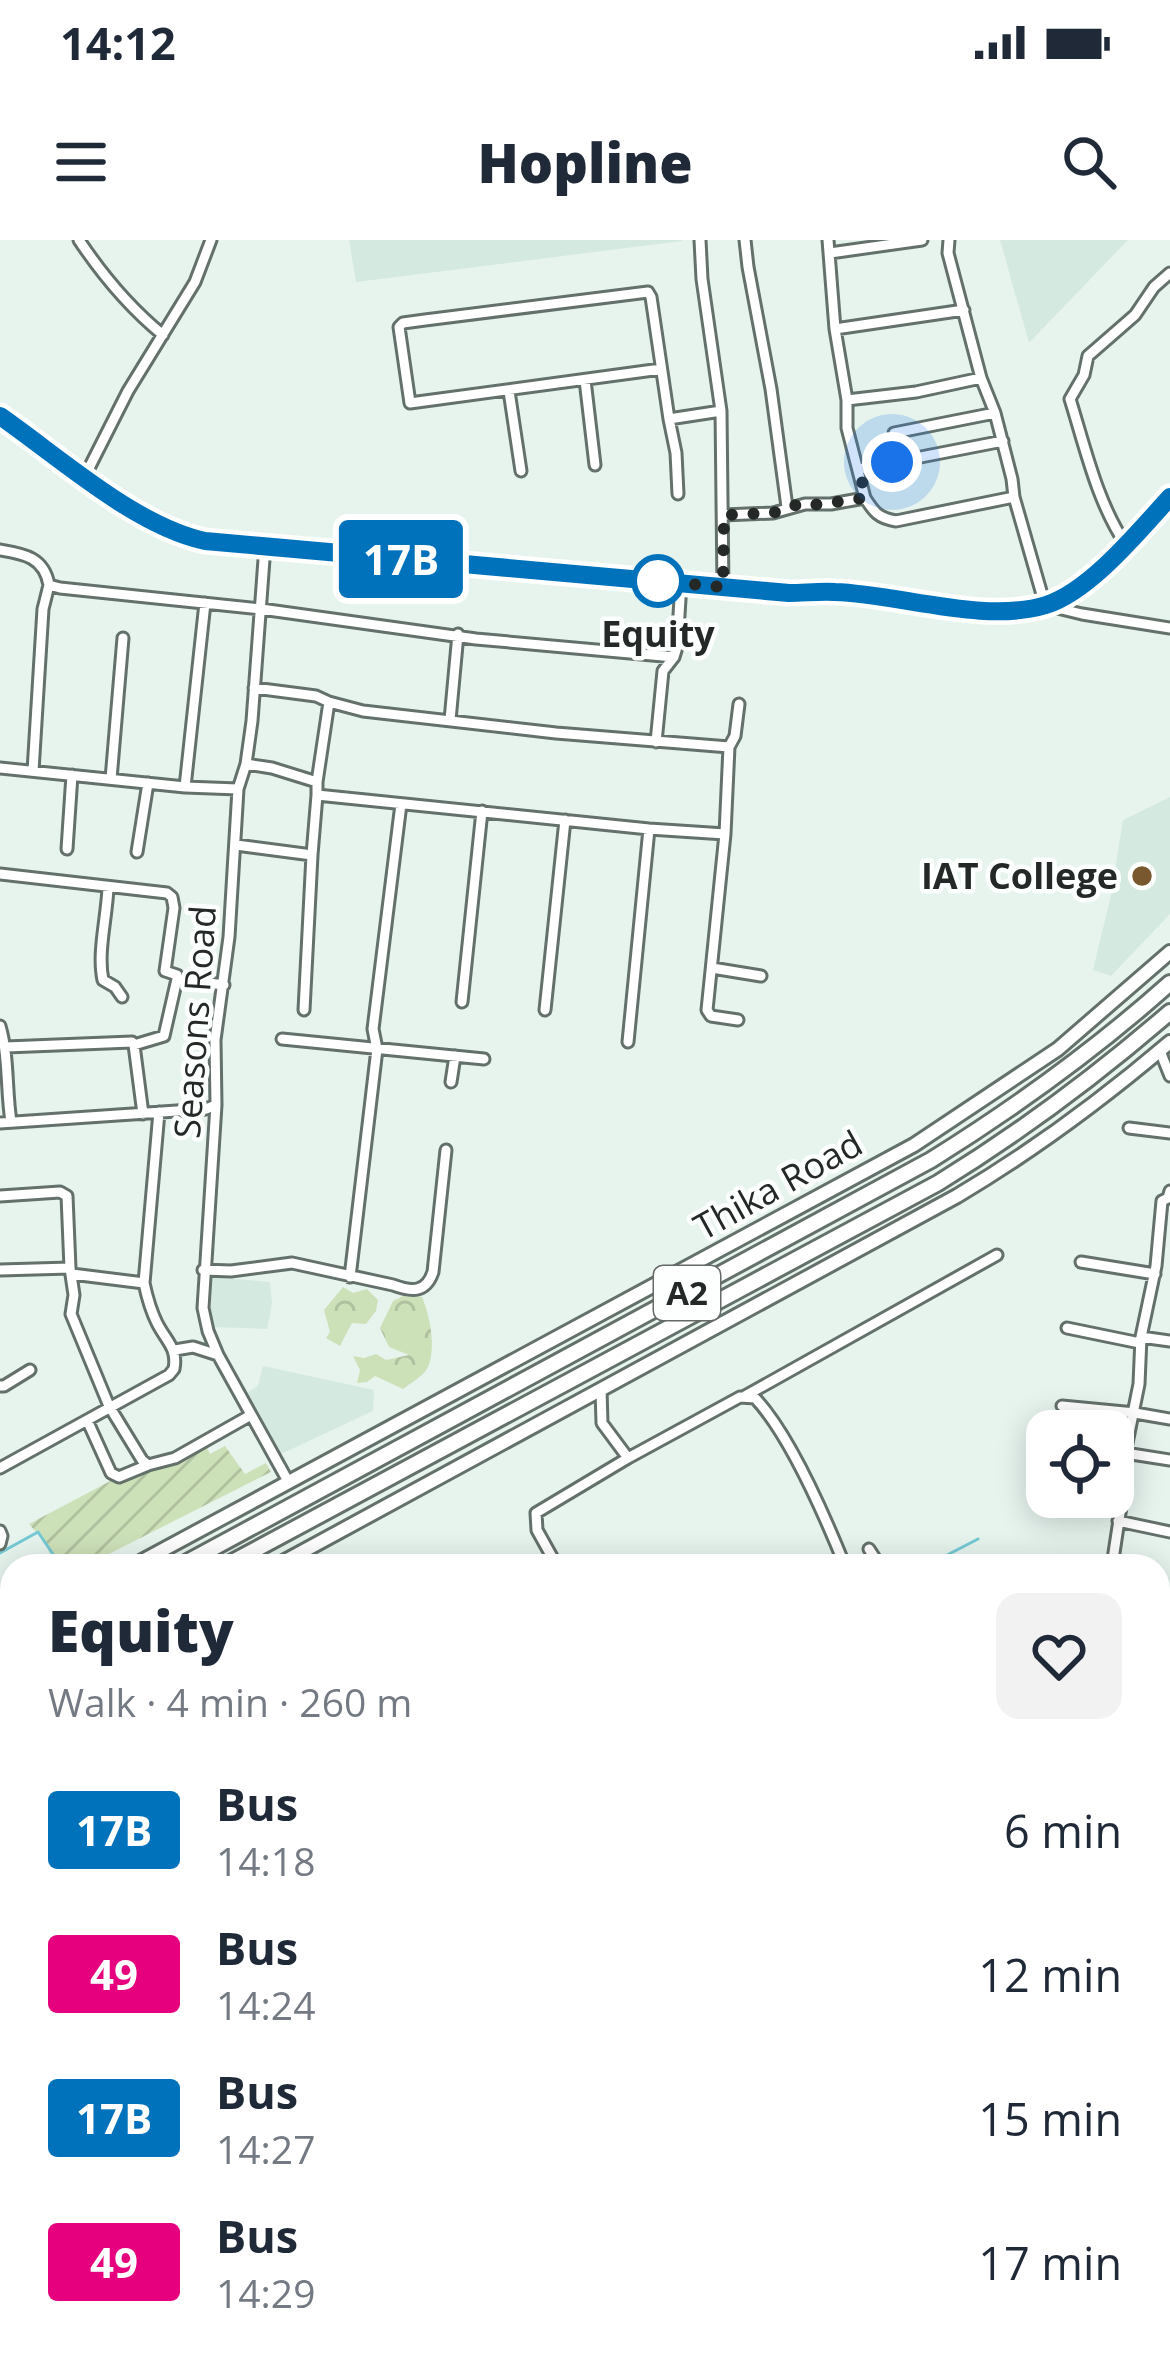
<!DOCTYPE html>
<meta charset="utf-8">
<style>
:root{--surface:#fff;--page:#f2f2f3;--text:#1f2937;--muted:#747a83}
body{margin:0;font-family:"Open Sans",sans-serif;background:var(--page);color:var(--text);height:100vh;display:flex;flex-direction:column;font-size:45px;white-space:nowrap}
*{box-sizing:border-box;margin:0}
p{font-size:39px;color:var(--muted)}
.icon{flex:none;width:66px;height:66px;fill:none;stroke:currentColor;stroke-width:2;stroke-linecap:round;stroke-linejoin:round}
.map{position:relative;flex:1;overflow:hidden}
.details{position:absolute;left:0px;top:1314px;width:1170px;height:807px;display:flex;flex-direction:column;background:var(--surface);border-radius:36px 36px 0 0;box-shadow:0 6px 30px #0003}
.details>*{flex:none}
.badge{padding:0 24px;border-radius:9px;font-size:42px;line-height:78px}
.controls{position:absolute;left:1026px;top:1170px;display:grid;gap:24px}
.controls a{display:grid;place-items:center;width:108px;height:108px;border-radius:24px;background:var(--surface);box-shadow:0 6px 30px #0003;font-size:60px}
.you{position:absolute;width:60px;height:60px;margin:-30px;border:9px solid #fff;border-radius:50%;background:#1a73e8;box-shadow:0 0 0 18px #1a73e833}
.map>.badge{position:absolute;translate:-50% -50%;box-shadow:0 0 0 6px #fff}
.round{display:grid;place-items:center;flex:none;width:126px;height:126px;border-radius:24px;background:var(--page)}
.headline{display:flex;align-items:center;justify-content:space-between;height:204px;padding:0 48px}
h1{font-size:57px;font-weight:800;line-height:90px}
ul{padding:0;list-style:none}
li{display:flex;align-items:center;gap:36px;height:144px;padding:0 48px}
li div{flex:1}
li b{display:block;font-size:45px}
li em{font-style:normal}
li .badge{min-width:132px;font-weight:700;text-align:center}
.status{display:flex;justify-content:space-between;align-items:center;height:84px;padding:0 60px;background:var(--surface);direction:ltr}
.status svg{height:33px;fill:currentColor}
header{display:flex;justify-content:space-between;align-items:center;height:156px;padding:0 48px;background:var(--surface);font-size:54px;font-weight:800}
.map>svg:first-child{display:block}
.built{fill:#d4eae1}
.forest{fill:url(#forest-crowns)}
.garden{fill:url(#garden-furrows)}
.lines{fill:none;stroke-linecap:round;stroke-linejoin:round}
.stream{stroke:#74c9d4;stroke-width:3}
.minor-casing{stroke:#64706a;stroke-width:15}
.major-casing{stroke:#64706a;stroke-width:18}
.highway-casing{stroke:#64706a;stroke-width:20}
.minor{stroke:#fff;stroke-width:9}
.major{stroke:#fff;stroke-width:12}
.highway{stroke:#fff;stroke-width:14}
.line-casing{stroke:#fff;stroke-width:27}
.line{stroke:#0072bc;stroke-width:18}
.walk{stroke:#242927;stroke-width:12;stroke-dasharray:0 21.6}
.stop-dot{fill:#fff;stroke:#0072bc;stroke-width:6}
.poi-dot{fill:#79582f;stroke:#fcfffd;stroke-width:4.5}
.labels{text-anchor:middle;stroke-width:9;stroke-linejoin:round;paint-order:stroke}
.shield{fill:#fcfffd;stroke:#656967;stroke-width:3}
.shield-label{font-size:33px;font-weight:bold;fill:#242927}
.stop-label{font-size:36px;font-weight:bold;fill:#242927;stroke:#fcfffd}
.poi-label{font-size:36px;font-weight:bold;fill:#242927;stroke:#fcfffd;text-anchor:end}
.street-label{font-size:36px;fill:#242927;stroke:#fcfffd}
</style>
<div class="status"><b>14:12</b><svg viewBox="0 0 49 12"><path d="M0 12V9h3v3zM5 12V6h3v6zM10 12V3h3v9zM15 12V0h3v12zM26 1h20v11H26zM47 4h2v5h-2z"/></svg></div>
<header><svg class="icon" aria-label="menu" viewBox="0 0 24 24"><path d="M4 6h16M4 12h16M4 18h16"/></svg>Hopline<svg class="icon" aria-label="search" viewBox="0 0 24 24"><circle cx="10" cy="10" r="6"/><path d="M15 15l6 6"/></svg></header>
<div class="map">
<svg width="1170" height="2119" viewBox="0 0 1170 2119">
<defs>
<pattern id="forest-crowns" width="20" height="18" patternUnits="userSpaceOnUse" patternTransform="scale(3)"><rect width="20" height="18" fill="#cde1b9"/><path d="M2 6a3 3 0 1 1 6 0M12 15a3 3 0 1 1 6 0" fill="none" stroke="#b0c19f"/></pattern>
<pattern id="garden-furrows" width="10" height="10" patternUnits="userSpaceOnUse" patternTransform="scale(3)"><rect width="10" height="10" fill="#cde1b9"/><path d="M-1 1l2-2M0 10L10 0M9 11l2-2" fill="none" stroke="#b0c19f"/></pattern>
</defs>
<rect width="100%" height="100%" fill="#e7f4ee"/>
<path class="built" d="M349,0H682V1L356,42Z
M1000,0H1128L1029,103Z
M1170,557V674L1111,736L1093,730L1111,655L1123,580Z
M212,1037L270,1042L272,1064L267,1089L210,1087Z
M263,1126L374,1150L373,1171L281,1214L245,1154L258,1146Z"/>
<path class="forest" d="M343,1047L353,1053L367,1049L378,1060L376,1071L366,1084L352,1083L340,1106L326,1098L330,1092L324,1070Z
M407,1054L422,1057C430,1076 437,1110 427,1129C423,1136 411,1143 403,1149L375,1136L367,1142L357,1143L360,1130L353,1116L364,1118L376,1114L386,1120L409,1115L389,1107L380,1088L393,1061Z"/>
<path class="garden" d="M206,1205L210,1214L225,1206L245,1234L266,1223L271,1232L85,1326H56L44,1301L29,1284L135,1228L164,1227Z"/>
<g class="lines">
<path class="stream" d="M0,1313L38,1292L61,1326
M926,1326L978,1299"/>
<defs>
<path id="minor" d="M79,0C103,36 130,68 163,95
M700,0L702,39L721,171L723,348
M745,0L748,27L771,149L787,267
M828,0L835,89L847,160V188L865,258
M949,0L948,13L981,138L995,173L1012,239L1014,257L1045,365L1082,374L1170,388
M830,13L922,0
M835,89L964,70
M661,129L410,163L399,87L403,83L425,80L648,52L651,57L669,179L721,171
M585,140L595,225
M509,151L521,231
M847,160L916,152L981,138
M669,179L676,213L678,254
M894,193L995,173
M859,229L1003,201
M85,236L128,151L195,42L211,0
M724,275L773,273L805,264H831L865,258C874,272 878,278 896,281L1014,257
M1126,305C1097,262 1085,207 1070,159L1084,135L1088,116L1135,75L1154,47L1170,33
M265,306L252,481L246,524L238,549L229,697L215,800L216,865L203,1068L208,1091L218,1115L289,1243
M0,310C24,314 44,317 49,345L60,348L261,369L476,399L674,417
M254,448L316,456L329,462
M450,480L458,394
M656,502L663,431L674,417L677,407L681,343
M246,524L272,528L317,542V555L649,589L725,594
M0,528L185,547L238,549
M33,531L43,369L49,345
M111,539L123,398
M317,542L329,462L363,471L556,493L729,507
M185,547L205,363
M236,605L312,615L304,770
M67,609L72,535
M137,612L148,543
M312,615L317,555
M0,634L167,653L172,657L174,668L165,731L177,735V739L224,745
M108,647C107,677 97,713 103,740L115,747L122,757
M712,728L761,736
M462,762L482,571
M545,770L565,580
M738,780L711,776L707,770L725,594L729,507L735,496L739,464
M0,786C9,817 6,850 11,882
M282,799L484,819
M628,802L649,589
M134,805L143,874
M6,807L132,802L134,805L164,796L177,739
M1160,811L1170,836
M451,842L455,816
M0,883L206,869L216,865
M1129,888L1170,893
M0,956L60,952L67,956L70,1028L0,1030
M1081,1022L1155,1034
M70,1028L74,1055L71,1074L109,1166L142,1220L148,1225L175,1218L251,1175
M203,1030L231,1031L292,1023L393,1045C412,1052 426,1053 433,1032L446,910
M72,1034L144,1043
M350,1037L377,809L373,789L401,564
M1067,1088L1140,1103
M1141,1097L1170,1101
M175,1110L193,1107L218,1115
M0,1146H4L30,1130
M601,1149L602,1183L628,1218L740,1157L755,1158C789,1194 826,1279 845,1326
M745,1156L997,1015
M1062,1166L1135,1173L1170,1179
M87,1180L111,1233L119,1237L148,1225
M1125,1213L1170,1220
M0,1228L169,1135L174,1129C178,1108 166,1101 157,1083C150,1069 147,1057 144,1043L159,872
M1118,1281L1170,1292
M0,1291L2,1296L0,1304
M869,1309L880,1326
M557,1326L537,1290L536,1273L628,1218
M1112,1326L1124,1247L1125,1213L1139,1144L1141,1097L1156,1026L1162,961L1168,958L1170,951
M1158,1362L1170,1364
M0,1380L12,1373
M1158,1435L1170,1437
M1158,1506L1170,1508
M1158,1580L1170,1582
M0,1633L12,1655
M1158,1686L1170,1685
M0,1723L12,1714
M0,1758L12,1791
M1158,1767L1170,1768
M0,1931L12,1941
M0,2011L12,2021
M1158,2014L1170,2017
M0,2094L12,2105
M16,2109L27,2119
M109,2109L120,2119
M285,2109L288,2119
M309,2109L315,2119
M174,2119L183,2109
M821,2119L822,2109
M861,2119L862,2109
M948,2119L950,2113L967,2119
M1004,2119L1007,2109
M1056,2119L1059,2109
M1130,2119L1133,2109"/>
<path id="major" d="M0,176C58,218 135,285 205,301L789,353C804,353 820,351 835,352C900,354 983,384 1046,365C1090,351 1139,291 1170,257
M133,1326L914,905L1058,809L1170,712
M276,1326L957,956C1033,911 1103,859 1170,802
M0,1396L12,1389
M0,1473L12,1466"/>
<path id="highway" d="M180,1326L931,920C1016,867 1096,809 1170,743
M225,1326L938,943C1021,892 1096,836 1170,772
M0,1423L12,1416
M0,1447L12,1441"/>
</defs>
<use href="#minor" class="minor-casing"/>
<use href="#major" class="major-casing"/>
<use href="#highway" class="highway-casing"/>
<use href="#minor" class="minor"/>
<use href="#major" class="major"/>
<use href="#highway" class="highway"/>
</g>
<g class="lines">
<defs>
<path id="line" d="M0,176C59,217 135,286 205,301L789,353C804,353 820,351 835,352C899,354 984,384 1046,365C1090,351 1139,291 1170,257"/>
</defs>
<use href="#line" class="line-casing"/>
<use href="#line" class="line"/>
<path class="walk" d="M658,341H655L723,347L724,275L773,273L788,267L805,263L813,265L865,258L860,230L892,222"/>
</g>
<circle class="stop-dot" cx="658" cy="341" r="24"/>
<circle class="poi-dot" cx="1142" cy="636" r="12"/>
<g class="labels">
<rect class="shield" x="654" y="1026" width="66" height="54" rx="9"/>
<g class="shield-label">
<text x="687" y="1065">A2</text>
</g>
<g class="stop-label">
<text x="658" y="407">Equity</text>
</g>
<g class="poi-label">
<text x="1118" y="649">IAT College</text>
</g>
<g class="street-label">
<text transform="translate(195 782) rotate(-86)" y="13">Seasons Road</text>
<text transform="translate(778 945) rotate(-29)" y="13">Thika Road</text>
</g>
</g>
</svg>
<div class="controls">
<a><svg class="icon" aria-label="locate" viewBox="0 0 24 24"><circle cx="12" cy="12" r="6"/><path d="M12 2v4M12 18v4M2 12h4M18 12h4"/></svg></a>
</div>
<div class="you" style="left:892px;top:222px"></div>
<b class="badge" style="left:401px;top:319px;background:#0072bc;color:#fff">17B</b>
<section class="details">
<div class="headline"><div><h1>Equity</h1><p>Walk · 4 min · 260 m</p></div><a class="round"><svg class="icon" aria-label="heart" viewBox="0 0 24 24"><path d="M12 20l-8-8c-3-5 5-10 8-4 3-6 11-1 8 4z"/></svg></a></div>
<ul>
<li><span class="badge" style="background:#0072bc;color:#fff">17B</span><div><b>Bus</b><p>14:18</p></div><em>6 min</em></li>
<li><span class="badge" style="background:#e6007e;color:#fff">49</span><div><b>Bus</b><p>14:24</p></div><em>12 min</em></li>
<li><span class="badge" style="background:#0072bc;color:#fff">17B</span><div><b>Bus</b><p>14:27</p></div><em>15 min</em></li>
<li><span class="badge" style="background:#e6007e;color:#fff">49</span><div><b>Bus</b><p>14:29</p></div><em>17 min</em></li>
</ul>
</section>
</div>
